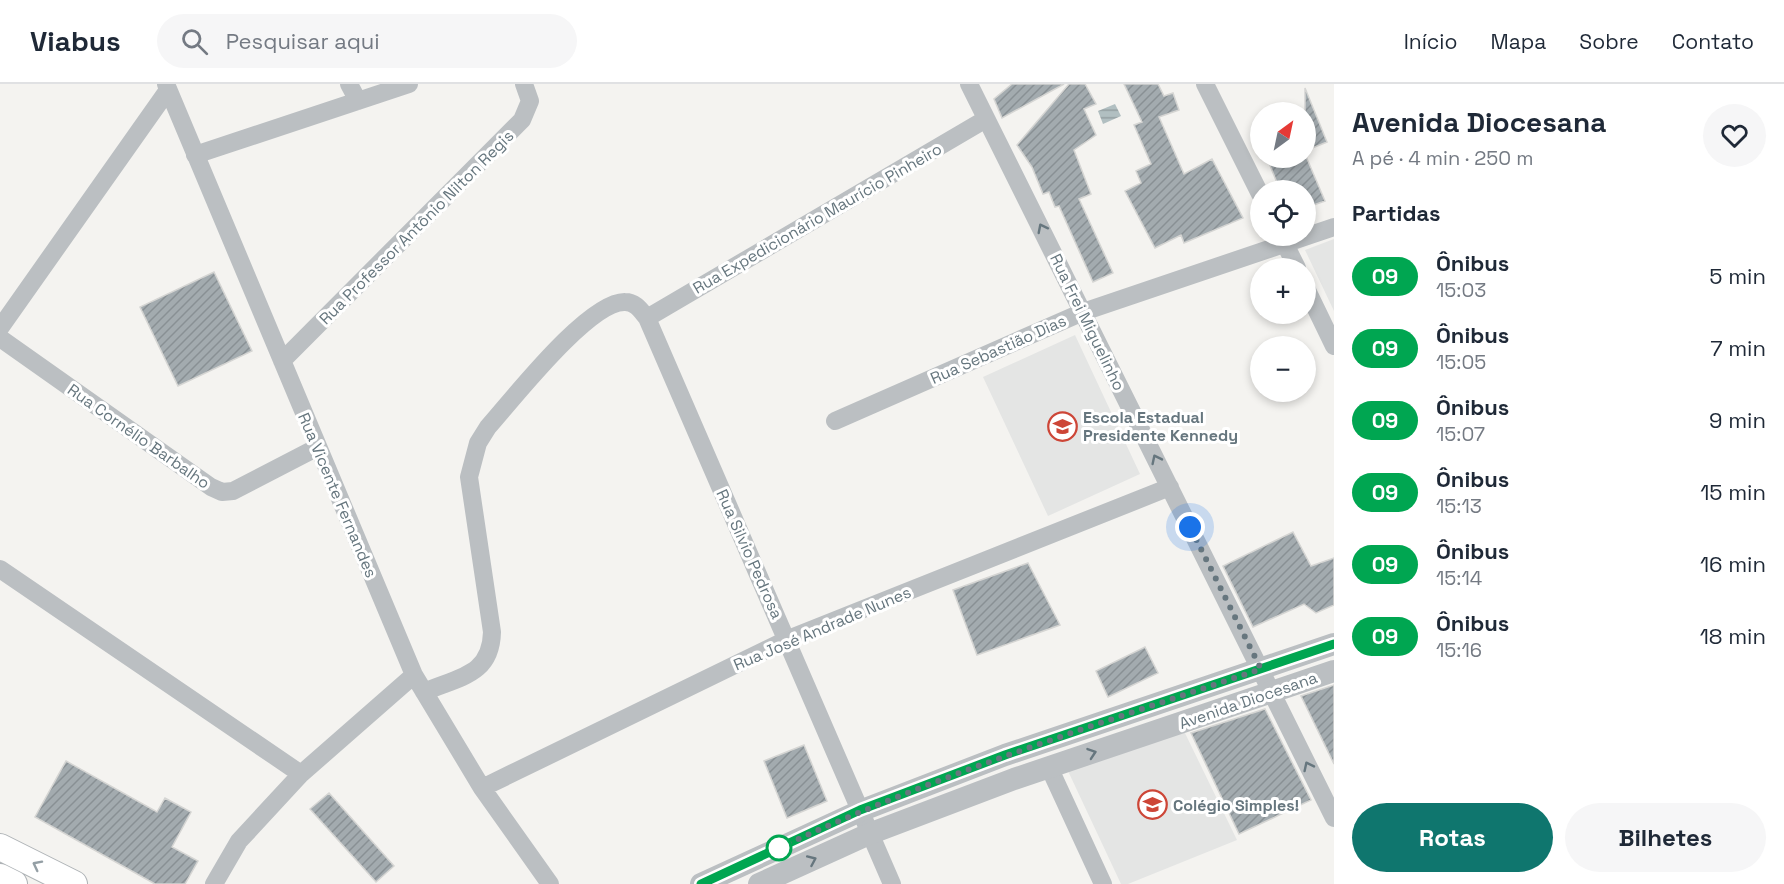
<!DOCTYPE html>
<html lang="pt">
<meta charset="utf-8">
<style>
:root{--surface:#fff;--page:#f6f6f7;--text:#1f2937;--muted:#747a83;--line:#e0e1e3;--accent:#0f766e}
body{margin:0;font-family:"Space Grotesk",sans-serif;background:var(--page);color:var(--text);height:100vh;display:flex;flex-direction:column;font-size:22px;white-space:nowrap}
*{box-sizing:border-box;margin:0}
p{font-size:20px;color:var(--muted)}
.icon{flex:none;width:33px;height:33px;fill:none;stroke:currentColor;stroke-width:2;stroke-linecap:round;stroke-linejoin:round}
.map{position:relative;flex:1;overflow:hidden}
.details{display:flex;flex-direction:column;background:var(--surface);width:450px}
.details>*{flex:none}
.badge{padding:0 12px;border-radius:20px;font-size:21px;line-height:39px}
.needle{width:39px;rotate:33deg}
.controls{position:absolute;left:1250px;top:18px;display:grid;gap:12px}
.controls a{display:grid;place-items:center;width:66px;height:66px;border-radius:50%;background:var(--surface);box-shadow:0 3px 9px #0003;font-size:30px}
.you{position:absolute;width:30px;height:30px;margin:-15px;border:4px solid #fff;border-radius:50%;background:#1a73e8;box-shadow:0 0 0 9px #1a73e833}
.map>.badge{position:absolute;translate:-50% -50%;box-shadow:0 0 0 3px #fff}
h2{padding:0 18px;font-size:22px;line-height:54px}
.round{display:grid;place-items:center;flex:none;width:63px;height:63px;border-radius:32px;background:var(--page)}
.overview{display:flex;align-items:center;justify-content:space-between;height:102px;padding:0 18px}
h1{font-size:28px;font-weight:700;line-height:45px}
.cta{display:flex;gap:12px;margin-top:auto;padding:12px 18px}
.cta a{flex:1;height:69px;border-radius:36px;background:var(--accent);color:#fff;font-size:24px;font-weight:700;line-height:69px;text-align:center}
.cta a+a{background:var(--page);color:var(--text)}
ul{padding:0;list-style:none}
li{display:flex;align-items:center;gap:18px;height:72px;padding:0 18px}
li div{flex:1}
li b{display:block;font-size:22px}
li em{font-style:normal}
li .badge{min-width:66px;font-weight:700;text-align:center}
header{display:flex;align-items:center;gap:36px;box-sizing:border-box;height:84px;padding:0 30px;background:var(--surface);border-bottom:2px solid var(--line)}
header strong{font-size:28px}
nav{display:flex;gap:33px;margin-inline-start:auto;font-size:21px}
.search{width:420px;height:54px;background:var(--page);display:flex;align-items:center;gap:15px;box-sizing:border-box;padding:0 21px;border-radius:33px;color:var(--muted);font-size:22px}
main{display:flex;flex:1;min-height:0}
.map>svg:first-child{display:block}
.built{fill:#e4e5e4}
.water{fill:url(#water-rules)}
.building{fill:url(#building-hatch);stroke:#d5d5d3;stroke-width:1.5}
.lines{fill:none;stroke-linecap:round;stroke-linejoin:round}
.secondary-casing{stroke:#aeb3b6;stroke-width:28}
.minor{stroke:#bbbfc2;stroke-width:18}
.tertiary{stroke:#bbbfc2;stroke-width:22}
.secondary{stroke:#fff;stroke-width:26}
.oneway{stroke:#66767e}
.oneway2{stroke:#949fa5}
.line-casing{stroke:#fff;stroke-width:14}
.line{stroke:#00a651;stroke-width:9}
.walk{stroke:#66767e;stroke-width:6;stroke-dasharray:0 10.8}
.stop-dot{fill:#fff;stroke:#00a651;stroke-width:3}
.labels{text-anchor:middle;stroke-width:6;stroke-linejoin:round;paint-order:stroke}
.street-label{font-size:16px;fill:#66767e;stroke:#fff}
.poi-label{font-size:16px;font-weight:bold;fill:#66767e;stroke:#fff;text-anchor:start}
</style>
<header>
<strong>Viabus</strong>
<div class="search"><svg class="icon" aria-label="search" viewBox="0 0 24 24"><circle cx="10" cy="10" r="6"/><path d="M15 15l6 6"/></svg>Pesquisar aqui</div>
<nav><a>Início</a><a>Mapa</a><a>Sobre</a><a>Contato</a></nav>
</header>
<main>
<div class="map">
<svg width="1334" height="800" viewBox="0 0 1334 800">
<defs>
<pattern id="water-rules" width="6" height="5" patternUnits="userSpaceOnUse" patternTransform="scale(1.5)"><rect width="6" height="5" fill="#b1bfc1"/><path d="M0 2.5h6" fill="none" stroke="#94a0a2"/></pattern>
<pattern id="building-hatch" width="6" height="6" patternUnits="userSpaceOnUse" patternTransform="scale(1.5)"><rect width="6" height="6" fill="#a3abaf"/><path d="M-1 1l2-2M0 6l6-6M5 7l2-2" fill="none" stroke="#899094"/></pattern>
</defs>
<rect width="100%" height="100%" fill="#f4f3f0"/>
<path class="built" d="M1334,155V227L1305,166Z
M1075,251L1140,390L1048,432L983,293Z
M1183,645L1237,756L1128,800H1121L1068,687Z"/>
<path class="water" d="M1115,20L1121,32L1103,40L1098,27Z"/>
<path class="building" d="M1012,0H1064L1002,34L994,15Z
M1069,0H1085L1096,20L1084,25L1096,51L1074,66L1091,110L1079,115L1113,189L1093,198L1059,122L1055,123L1049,108L1043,110L1032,83L1017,61Z
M1124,0H1158L1164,12L1173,9L1179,26L1159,33L1184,90L1212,75L1243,134L1184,159L1181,151L1155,164L1125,107L1141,99L1136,87L1151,80L1134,41L1142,38Z
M1305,4L1327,58L1305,67Z
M1305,70L1325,117L1305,124V106H1280L1267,74H1305Z
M214,188L252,267L178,302L140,223Z
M1293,448L1311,482L1334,474V521L1316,529L1304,520L1253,543L1223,482Z
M1028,479L1060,541L977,571L953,506Z
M1145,563L1158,589L1108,613L1096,587Z
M1334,601V680L1301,612Z
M1265,625L1311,716L1239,750L1191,649Z
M804,661L827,717L787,734L764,677Z
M66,677L157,728L165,714L191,728L172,763L198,777L185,800H155L35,733Z
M329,709L394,782L376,798L310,725Z"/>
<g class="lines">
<defs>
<path id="secondary" d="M0,763L74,800
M0,793L14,800"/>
</defs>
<use href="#secondary" class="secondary-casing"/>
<path class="minor" d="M166,0L414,591L482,704L550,800
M349,0L358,17
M969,0L1334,734
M1205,0L1260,110
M195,71L409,0
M1281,152L1297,184
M1305,202L1334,262
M647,234L986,35
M0,244L168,6
M0,254L211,403L222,408L233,407L318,363
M282,277L522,36L530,17L524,0
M835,337L1083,228L1334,143
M0,485L301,690
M424,608C458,593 491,592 492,548L469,393L478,359L488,343C513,315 589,217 625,218C636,218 641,227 647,234L892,800
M1049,683L1103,800
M482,704L788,555L1170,403
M214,800L239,757L301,690L414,591"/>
<path class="tertiary" d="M701,800L860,727L1005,671L1334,560
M759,800L869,750L1014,695L1334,587"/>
<use href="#secondary" class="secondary"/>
</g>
<defs><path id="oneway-chevron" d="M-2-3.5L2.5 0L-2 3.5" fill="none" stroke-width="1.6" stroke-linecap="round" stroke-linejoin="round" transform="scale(1.5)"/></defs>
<g class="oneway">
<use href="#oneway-chevron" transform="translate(1042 144) rotate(-117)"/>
<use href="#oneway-chevron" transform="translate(1156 375) rotate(-116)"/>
<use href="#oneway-chevron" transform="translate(1092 669) rotate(-19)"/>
<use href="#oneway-chevron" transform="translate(1308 682) rotate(-116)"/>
<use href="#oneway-chevron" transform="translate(812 776) rotate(-24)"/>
</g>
<use class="oneway2" href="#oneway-chevron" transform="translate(37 781) rotate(-153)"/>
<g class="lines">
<defs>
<path id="line" d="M701,800L860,726L1005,671L1334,560"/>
</defs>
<use href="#line" class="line-casing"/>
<use href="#line" class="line"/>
<path class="walk" d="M779,764C935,691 1099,640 1261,585L1190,443"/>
</g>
<defs>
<symbol id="school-ring" viewBox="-11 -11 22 22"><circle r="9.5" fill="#fff" stroke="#cd4637" stroke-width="1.5"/><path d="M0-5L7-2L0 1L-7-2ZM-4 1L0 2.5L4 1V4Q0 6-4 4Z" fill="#cd4637"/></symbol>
</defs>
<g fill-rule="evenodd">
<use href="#school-ring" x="1046" y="326" width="33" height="33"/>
<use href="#school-ring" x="1136" y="704" width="33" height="33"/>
</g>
<circle class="stop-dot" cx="779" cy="764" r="12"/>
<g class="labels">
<g class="street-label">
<text transform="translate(817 134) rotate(-30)" y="6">Rua Expedicionário Maurício Pinheiro</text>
<text transform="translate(416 143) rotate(-45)" y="6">Rua Professor Antônio Nilton Regis</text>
<text transform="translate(1088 238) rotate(64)" y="6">Rua Frei Miguelinho</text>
<text transform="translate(998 265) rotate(-24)" y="6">Rua Sebastião Dias</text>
<text transform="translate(139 352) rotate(35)" y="6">Rua Cornélio Barbalho</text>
<text transform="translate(338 411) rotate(67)" y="6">Rua Vicente Fernandes</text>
<text transform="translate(750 470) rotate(66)" y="6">Rua Silvio Pedrosa</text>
<text transform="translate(822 544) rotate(-23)" y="6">Rua José Andrade Nunes</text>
<text transform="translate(1248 616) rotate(-19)" y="6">Avenida Diocesana</text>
</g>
<g class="poi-label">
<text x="1083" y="339">Escola Estadual<tspan x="1083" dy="18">Presidente Kennedy</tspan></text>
<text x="1173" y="727">Colégio Simples!</text>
</g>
</g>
</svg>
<div class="controls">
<a><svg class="needle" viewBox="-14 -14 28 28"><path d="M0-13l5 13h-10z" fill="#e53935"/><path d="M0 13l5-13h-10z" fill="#747a83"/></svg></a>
<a><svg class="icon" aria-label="locate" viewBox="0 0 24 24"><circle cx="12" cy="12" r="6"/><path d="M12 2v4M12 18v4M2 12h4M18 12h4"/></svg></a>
<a>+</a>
<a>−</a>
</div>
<div class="you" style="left:1190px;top:443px"></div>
</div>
<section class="details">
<div class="overview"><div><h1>Avenida Diocesana</h1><p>A pé · 4 min · 250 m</p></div><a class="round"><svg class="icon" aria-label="heart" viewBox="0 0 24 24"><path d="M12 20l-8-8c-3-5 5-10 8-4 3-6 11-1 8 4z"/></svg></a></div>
<h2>Partidas</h2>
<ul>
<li><span class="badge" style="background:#00a651;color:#fff">09</span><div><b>Ônibus</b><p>15:03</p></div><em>5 min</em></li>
<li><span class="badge" style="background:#00a651;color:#fff">09</span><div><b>Ônibus</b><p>15:05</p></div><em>7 min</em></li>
<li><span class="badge" style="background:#00a651;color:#fff">09</span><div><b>Ônibus</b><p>15:07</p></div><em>9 min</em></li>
<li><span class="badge" style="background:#00a651;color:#fff">09</span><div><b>Ônibus</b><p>15:13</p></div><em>15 min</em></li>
<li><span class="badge" style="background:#00a651;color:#fff">09</span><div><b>Ônibus</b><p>15:14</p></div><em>16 min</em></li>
<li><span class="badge" style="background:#00a651;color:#fff">09</span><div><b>Ônibus</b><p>15:16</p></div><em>18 min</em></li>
</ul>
<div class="cta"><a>Rotas</a><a>Bilhetes</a></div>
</section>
</main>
